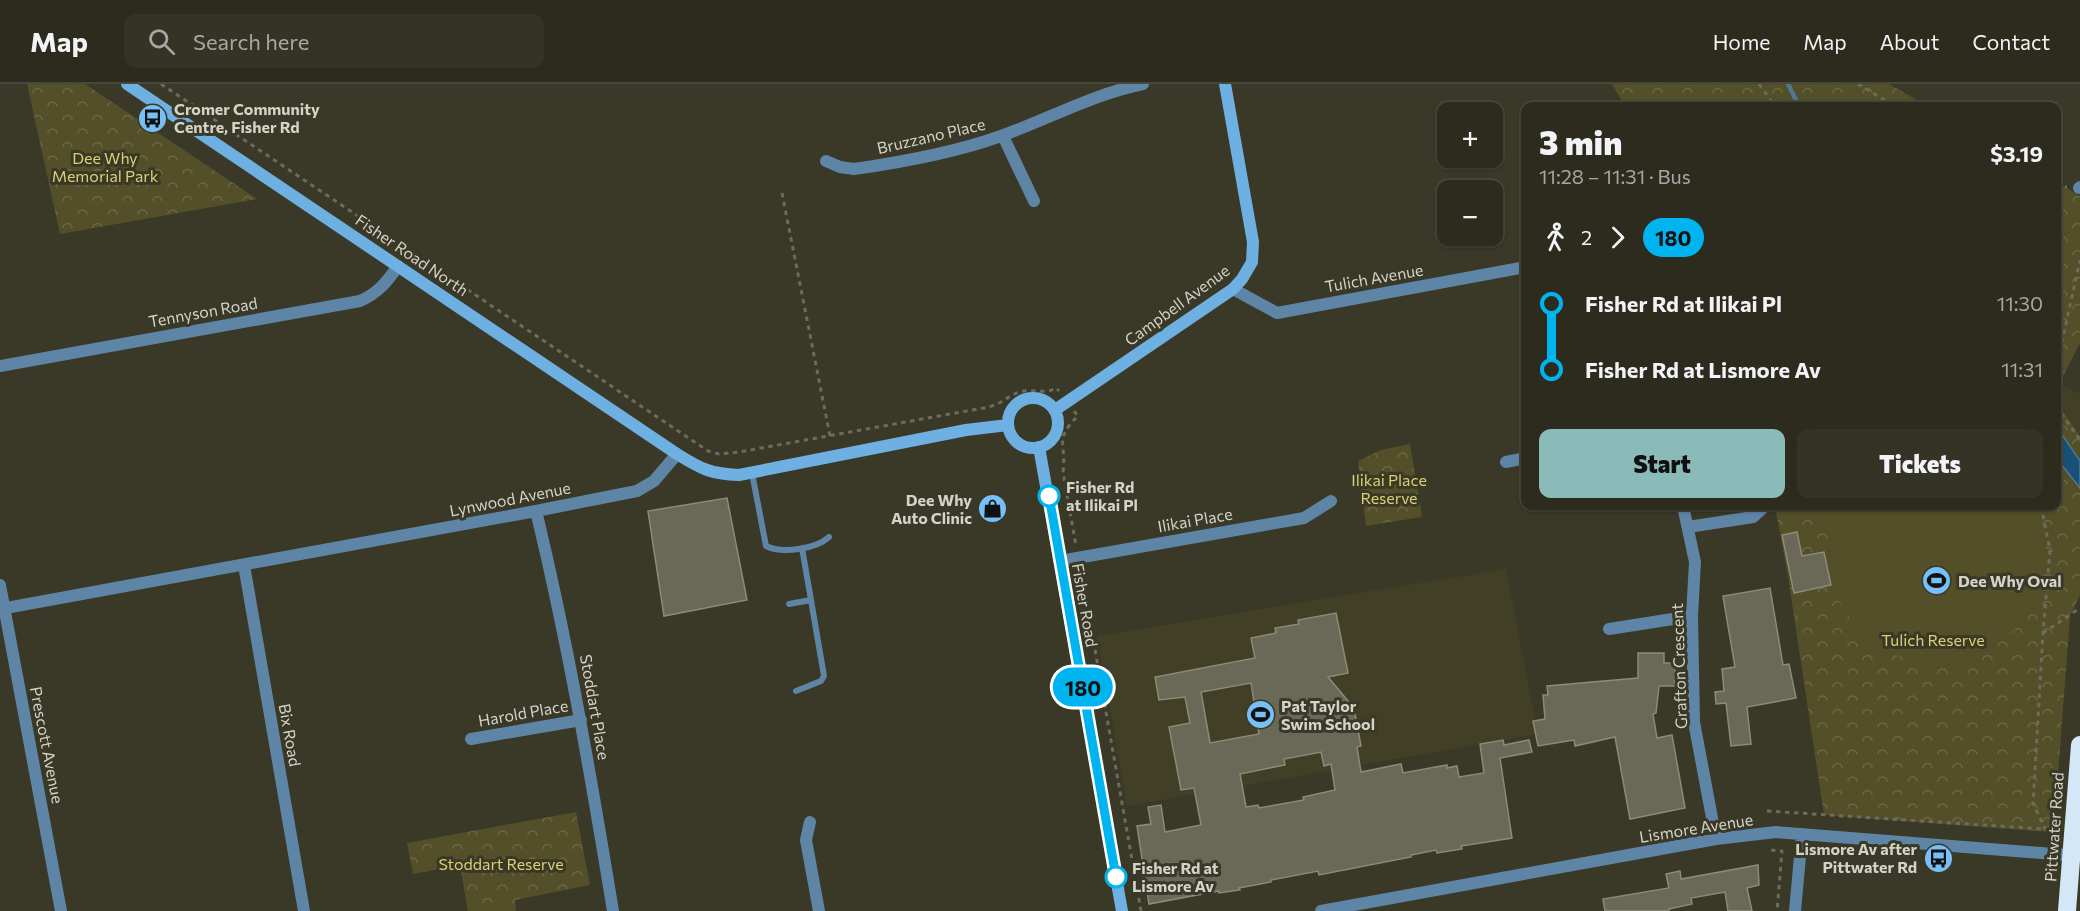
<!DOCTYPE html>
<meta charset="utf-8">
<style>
:root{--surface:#2c2b1d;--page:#343326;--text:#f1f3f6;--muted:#a6a7a4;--line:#48473b;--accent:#8bbbb9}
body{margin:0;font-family:Commissioner,sans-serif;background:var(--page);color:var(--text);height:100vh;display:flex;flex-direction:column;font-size:22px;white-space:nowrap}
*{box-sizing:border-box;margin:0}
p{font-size:20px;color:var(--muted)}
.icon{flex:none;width:33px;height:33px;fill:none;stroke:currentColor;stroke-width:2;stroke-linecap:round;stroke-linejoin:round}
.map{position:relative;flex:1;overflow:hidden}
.panel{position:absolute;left:1521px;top:18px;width:540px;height:408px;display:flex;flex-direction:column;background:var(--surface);border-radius:12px;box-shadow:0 2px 4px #0004,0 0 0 2px var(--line)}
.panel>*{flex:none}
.badge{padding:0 12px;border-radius:20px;font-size:21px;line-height:39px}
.fabs{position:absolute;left:1437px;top:18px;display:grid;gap:12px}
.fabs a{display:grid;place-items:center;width:66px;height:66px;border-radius:12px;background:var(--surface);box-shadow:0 2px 4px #0004,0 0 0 2px var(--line);font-size:30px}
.map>.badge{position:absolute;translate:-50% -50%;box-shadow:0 0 0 3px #fff}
.legs{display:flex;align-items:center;gap:9px;height:66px;padding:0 18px;font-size:20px}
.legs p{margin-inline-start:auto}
.overview{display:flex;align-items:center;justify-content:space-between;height:102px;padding:0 18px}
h1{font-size:33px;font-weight:800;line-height:45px}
.button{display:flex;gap:12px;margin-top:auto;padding:12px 18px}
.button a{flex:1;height:69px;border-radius:12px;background:var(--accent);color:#111;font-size:24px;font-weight:800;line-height:69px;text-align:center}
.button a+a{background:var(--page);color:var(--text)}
ul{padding:0 18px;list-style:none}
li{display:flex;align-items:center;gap:21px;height:66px;font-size:22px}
li i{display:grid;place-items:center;width:9px;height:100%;margin:0 8px;background:currentColor}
li i::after{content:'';width:15px;height:15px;margin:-8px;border:4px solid;border-radius:50%;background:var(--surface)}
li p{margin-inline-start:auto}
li:first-child i{background:linear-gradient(#0000 50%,currentColor 0)}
li:last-child i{background:linear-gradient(currentColor 50%,#0000 0)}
header{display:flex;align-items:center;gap:36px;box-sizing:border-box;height:84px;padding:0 30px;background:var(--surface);border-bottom:2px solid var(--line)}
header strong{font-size:28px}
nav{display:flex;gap:33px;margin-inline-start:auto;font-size:21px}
.search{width:420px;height:54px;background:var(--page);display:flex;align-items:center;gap:15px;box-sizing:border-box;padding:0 21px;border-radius:12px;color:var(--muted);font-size:22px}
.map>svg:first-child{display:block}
.built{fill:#413f26}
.park{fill:url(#park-crowns)}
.pitch{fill:#534f29}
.water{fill:#185076;stroke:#50778f;stroke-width:1.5}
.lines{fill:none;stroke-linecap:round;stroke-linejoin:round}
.stream{stroke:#50778f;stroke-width:4.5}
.building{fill:#6a6856;stroke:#8c8b77;stroke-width:1.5;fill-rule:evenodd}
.path{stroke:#6c6b5c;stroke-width:3;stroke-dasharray:4.5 4.5;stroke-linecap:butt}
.lane{stroke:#5e85a5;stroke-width:6}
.street{stroke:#5e85a5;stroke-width:12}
.secondary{stroke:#6fb0e2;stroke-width:12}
.highway{stroke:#d4e7f6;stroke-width:18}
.line-1-casing{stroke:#fff;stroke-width:14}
.line-1{stroke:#00b5ef;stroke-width:9}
.stop-1-dot{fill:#fff;stroke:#00b5ef;stroke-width:3}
.labels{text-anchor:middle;stroke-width:6;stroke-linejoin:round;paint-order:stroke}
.poi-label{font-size:16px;font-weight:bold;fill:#d3d3c8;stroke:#3a3927;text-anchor:start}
.street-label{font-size:16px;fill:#d3d3c8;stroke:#3a3927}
.park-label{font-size:16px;fill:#dad073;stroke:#3a3927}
.stop-label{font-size:16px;font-weight:bold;fill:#d3d3c8;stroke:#3a3927;text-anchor:start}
</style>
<header>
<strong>Map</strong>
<div class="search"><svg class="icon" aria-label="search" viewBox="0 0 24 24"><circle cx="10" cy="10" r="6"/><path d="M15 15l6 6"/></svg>Search here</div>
<nav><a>Home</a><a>Map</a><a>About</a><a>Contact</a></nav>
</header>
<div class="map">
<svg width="2080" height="827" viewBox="0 0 2080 827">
<defs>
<pattern id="park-crowns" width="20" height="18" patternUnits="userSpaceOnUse" patternTransform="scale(1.5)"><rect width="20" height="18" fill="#534f29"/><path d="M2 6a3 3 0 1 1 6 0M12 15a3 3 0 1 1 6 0" fill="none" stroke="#6b6747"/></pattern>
</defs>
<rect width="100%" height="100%" fill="#3a3927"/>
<path class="built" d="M2058,299L2080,310V352L2057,318Z
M1506,485L1538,650L1127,722L1097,552Z"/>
<path class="park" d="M27,0H85L257,115L60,150Z
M1612,0H1889L1927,22H1625Z
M2057,98L2080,112V259L2057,304Z
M2057,318L2080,352V511L2070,532L2054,744L2049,748L1824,731L1788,492L1775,422H2056Z
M1410,360L1422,433L1366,442L1358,377L1381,366Z
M576,728L590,801L515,816L516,827H468L460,781L413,790L407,759Z"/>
<path class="pitch" d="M1839,422H2035C2046,442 2048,465 2044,488C2041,511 2030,531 2013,547C1937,620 1821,560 1829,457C1829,445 1836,432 1839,422Z"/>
<path class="water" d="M2057,343L2080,377V404L2057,375Z"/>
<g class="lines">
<path class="stream" d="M1788,0L1799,22"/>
</g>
<path class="building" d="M727,414L747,516L664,532L648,427Z
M1797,448L1802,472L1824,468L1831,501L1794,509L1782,451Z
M1770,504L1783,581L1789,580L1796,614L1747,623L1751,660L1731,662L1726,619L1716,620L1715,608L1724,607L1722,585L1735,583L1723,512Z
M1336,529L1348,589L1328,593L1354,624L1361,662L1357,663L1361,688L1401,680L1403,689L1447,681V684L1457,682L1459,693L1484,689L1480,660L1503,656L1504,661L1529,656L1532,668L1500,674L1512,754L1461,762L1462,765L1437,769L1436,766L1411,771V773L1319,791L1318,787L1271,796V798L1239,804L1240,806L1219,809V807L1149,820L1137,742L1151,740L1148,723L1161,721L1165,748L1201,741L1194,704L1181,706L1169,643L1190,639L1185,613L1159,616L1155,593L1255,574L1251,554L1276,549L1275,544L1299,540L1298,536ZM1251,599L1259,650L1210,659L1201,608ZM1321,668L1324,682L1331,680L1335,706L1303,713L1304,716L1259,724L1258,721L1246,723L1240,690L1285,681L1284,675Z
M1638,569H1664V579H1675V602H1659L1656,629L1653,630L1657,654L1672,651L1685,724L1630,735L1615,653L1575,662L1574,656L1538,662L1533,637L1545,635L1543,611H1548L1547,602L1638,594Z
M1758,781L1759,801L1747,804L1752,827H1728L1725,808L1691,814L1692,820L1669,825V827H1605L1603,815L1669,804L1666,790L1680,787L1681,795Z"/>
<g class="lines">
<path class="path" d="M161,0L708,367L719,370L739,368L989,323C1003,319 1008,312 1019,308C1032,304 1045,311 1056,304L1059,307
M1759,0L1775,22
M1858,0L1894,22
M2056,102L2067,103
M782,109L830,352
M2056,285L2080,176
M2056,322L2080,356
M1074,327L1078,332C1053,356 1067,360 1063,388L1076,462
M2041,422L2050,466L2043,549L2033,719L2045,745
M1081,486L1141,827
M2043,549L2080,524
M1767,727L2045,745L2057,741
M1771,766L1782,767L1777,827"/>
<path class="lane" d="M752,389L766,462C782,470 816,465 829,453
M789,520L811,516L802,464
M796,607L821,597L824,592L811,516"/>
<path class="street" d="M1003,52L1034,117
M826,77L840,83L854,85C903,78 954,69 1001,52C1049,35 1093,10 1143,0
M2079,104L2080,103
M1233,205L1277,229L1526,183
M0,282L360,217C378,209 387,198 398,182
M1506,378L1526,374
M1683,422L1695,478L1692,532L1694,638L1716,755
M536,427C568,559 591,693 613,827
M1688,443L1753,433L1765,422
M1060,477L1304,434L1331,417
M244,481L304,827
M0,501L61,827
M0,525L536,427L637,407L654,397L677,370
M1609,545L1692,532
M471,655L581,636
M810,738L806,756L819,827
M1321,827L1716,755L1776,748L2079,772
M1795,827L1802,751"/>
<path class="secondary" d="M127,0L677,370C701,385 711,390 739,391L966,346L1008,341
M1008 339a25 25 0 1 1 50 0a25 25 0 1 1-50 0Z
M1055,326L1233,205L1242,195L1252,178L1253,158L1225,0
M1039,363L1122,827"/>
<path class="highway" d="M2067,827L2080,661"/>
</g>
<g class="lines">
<defs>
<path id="line-1" d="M1049,412L1116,793"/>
</defs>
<use href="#line-1" class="line-1-casing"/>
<use href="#line-1" class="line-1"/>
</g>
<defs>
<symbol id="bus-disc" viewBox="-11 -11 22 22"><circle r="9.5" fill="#77bff7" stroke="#3a3927"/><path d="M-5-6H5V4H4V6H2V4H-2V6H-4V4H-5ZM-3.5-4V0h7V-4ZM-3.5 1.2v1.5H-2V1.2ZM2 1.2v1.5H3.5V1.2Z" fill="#111"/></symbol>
<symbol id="shop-disc" viewBox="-11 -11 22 22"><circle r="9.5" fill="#77bff7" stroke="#3a3927"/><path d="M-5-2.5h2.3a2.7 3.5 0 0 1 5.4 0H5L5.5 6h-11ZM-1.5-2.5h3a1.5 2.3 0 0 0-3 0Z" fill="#111"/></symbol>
<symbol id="stadium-disc" viewBox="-11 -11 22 22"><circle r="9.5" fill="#77bff7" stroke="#3a3927"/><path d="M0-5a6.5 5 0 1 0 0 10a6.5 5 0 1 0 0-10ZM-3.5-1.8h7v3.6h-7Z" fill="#111"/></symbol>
</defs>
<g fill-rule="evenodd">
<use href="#bus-disc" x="136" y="18" width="33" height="33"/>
<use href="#shop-disc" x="976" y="408" width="33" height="33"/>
<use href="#stadium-disc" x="1920" y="480" width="33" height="33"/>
<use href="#stadium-disc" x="1244" y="614" width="33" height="33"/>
<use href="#bus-disc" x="1922" y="758" width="33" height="33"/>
</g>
<g class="stop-1-dot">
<circle cx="1049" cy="412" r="10"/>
<circle cx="1116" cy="793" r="10"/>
</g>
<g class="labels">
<g class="poi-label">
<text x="174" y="31">Cromer Community<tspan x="174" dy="18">Centre, Fisher Rd</tspan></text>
<text x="972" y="422" text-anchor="end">Dee Why<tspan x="972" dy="18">Auto Clinic</tspan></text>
<text x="1958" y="503">Dee Why Oval</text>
<text x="1281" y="628">Pat Taylor<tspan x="1281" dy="18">Swim School</tspan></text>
<text x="1917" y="771" text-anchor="end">Lismore Av after<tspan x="1917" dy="18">Pittwater Rd</tspan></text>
</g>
<g class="street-label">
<text transform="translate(931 52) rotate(-13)" y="6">Bruzzano Place</text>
<text transform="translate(412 171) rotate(34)" y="6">Fisher Road North</text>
<text transform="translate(1374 194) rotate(-10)" y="6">Tulich Avenue</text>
<text transform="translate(1177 221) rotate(-36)" y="6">Campbell Avenue</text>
<text transform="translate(203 228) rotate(-10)" y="6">Tennyson Road</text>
<text transform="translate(510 415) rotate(-11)" y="6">Lynwood Avenue</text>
<text transform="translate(1195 436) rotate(-10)" y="6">Ilikai Place</text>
<text transform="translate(1085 521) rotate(80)" y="6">Fisher Road</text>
<text transform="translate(1679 582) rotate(-92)" y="6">Grafton Crescent</text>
<text transform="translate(595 623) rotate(80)" y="6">Stoddart Place</text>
<text transform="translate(523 629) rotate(-10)" y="6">Harold Place</text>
<text transform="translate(290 651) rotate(80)" y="6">Bix Road</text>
<text transform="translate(47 661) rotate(79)" y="6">Prescott Avenue</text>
<text transform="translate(2054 743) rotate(-86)" y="6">Pittwater Road</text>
<text transform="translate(1696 744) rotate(-9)" y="6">Lismore Avenue</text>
</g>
<g class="park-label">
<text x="105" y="80">Dee Why<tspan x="105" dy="18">Memorial Park</tspan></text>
<text x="1389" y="402">Ilikai Place<tspan x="1389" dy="18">Reserve</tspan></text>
<text x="1933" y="562">Tulich Reserve</text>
<text x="501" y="786">Stoddart Reserve</text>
</g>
<g class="stop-label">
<text x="1066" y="409">Fisher Rd<tspan x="1066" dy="18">at Ilikai Pl</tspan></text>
<text x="1132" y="790">Fisher Rd at<tspan x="1132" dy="18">Lismore Av</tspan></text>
</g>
</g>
</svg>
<div class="fabs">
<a>+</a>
<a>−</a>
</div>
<b class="badge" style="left:1083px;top:603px;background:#00b5ef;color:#111">180</b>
<section class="panel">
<div class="overview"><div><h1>3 min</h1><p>11:28 – 11:31 · Bus</p></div><b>$3.19</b></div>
<div class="legs"><svg class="icon" aria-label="walk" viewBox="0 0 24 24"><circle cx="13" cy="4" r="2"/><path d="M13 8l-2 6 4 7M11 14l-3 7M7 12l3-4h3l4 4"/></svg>2<svg class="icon" aria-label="forward" viewBox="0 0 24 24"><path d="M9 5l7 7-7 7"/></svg><b class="badge" style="background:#00b5ef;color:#111">180</b></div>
<ul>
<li><i style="color:#00b5ef"></i><b>Fisher Rd at Ilikai Pl</b><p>11:30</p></li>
<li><i style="color:#00b5ef"></i><b>Fisher Rd at Lismore Av</b><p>11:31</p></li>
</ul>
<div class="button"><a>Start</a><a>Tickets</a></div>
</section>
</div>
